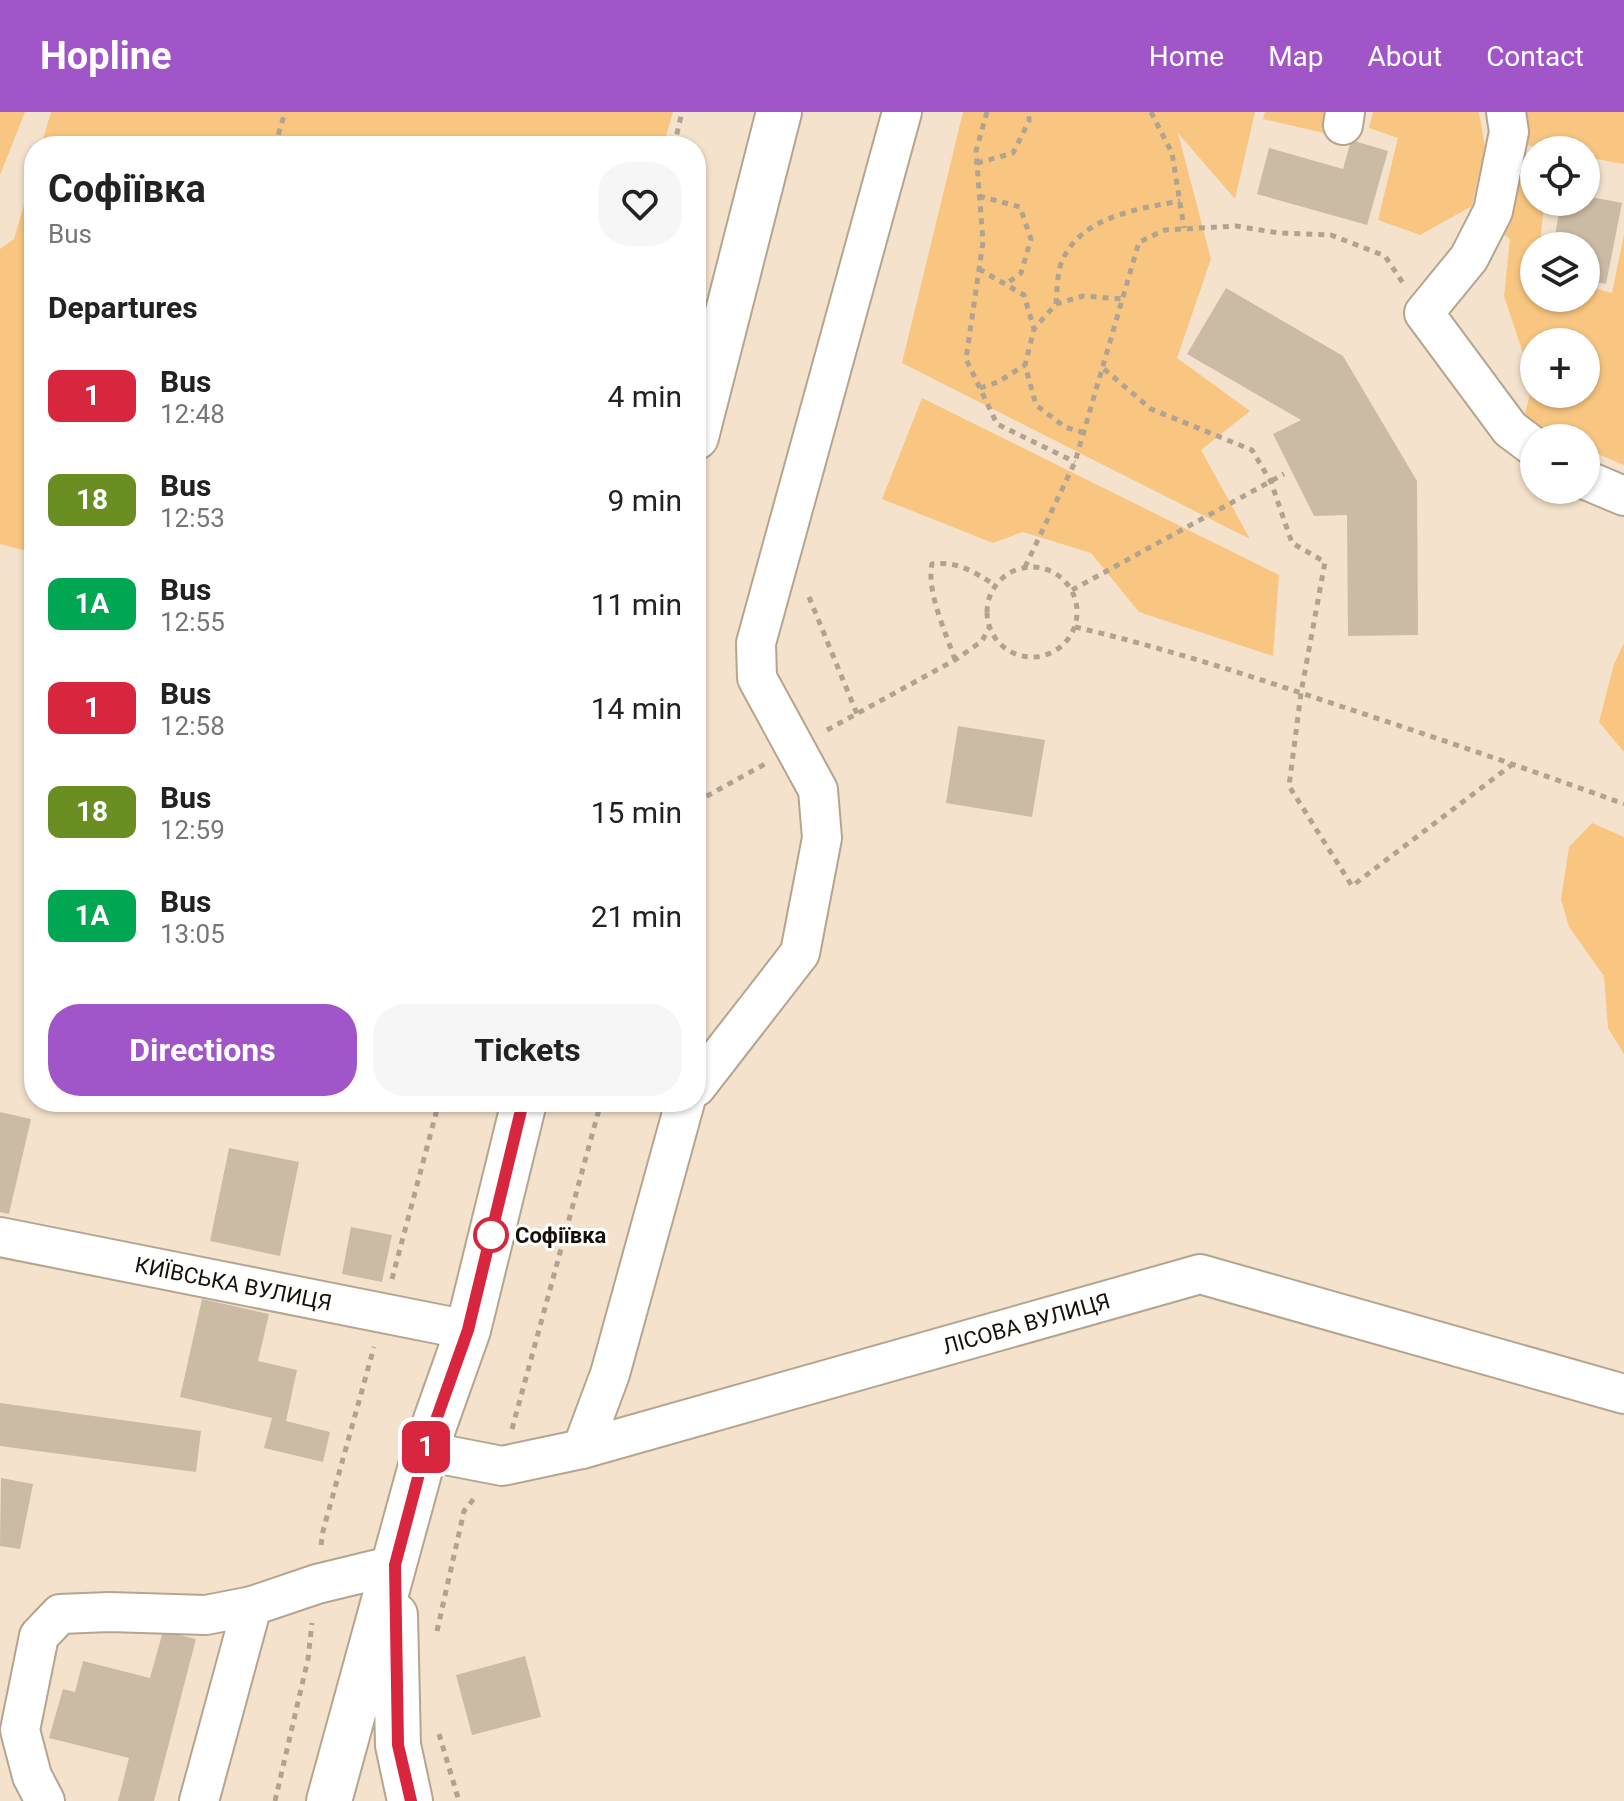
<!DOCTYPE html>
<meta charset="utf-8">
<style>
:root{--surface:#fff;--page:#f6f6f6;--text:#222;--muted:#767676;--accent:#a055c8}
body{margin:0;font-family:Roboto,sans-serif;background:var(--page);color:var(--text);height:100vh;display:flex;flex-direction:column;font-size:30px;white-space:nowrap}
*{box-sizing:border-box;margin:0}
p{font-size:26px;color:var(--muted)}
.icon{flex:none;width:44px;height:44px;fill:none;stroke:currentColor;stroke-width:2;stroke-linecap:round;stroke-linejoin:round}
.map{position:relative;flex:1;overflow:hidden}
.sheet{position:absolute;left:24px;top:24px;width:682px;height:976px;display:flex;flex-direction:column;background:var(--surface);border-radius:32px;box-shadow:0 2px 6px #0004}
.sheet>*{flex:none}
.badge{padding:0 16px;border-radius:12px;font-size:28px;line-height:52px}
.tools{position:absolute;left:1520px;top:24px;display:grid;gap:16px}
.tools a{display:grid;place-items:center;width:80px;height:80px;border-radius:50%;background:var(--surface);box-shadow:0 2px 6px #0004;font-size:40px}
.map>.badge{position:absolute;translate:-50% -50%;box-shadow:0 0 0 4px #fff}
h2{padding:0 24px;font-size:30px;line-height:72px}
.round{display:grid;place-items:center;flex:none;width:84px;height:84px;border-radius:32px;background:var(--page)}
.headline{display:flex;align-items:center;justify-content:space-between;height:136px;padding:0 24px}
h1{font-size:38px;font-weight:700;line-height:60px}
.action{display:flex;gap:16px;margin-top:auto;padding:16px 24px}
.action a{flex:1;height:92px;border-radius:32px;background:var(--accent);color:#fff;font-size:32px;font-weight:700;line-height:92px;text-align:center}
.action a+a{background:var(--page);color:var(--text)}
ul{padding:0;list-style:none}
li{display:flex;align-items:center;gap:24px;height:104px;padding:0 24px}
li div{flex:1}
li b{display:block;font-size:30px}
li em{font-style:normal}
li .badge{min-width:88px;font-weight:700;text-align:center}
header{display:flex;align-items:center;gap:48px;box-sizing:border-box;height:112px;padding:0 40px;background:var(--accent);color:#fff}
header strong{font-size:38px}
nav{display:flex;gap:44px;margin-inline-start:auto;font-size:28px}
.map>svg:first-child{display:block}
.green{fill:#f8c680;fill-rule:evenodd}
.building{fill:#cbbaa4}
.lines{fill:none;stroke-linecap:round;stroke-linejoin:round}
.minor-casing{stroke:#b5a58f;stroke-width:42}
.major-casing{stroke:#b5a58f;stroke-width:48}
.path{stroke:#b1a391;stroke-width:5;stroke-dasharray:6 6;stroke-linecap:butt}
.minor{stroke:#fff;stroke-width:38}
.major{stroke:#fff;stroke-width:44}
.line-casing{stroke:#fff;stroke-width:18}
.line{stroke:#d7263d;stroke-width:12}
.stop-dot{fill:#fff;stroke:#d7263d;stroke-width:4}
.labels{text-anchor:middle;stroke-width:6;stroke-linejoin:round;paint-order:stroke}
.stop-label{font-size:22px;font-weight:bold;fill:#171109;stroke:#fff;text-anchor:start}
.street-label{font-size:22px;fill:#171109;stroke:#fff}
</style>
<header>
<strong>Hopline</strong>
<nav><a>Home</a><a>Map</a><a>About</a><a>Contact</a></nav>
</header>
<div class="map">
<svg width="1624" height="1689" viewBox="0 0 1624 1689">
<rect width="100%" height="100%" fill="#f4e2cc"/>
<path class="green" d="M0,0H25L0,63Z
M51,0H673L663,34H41Z
M963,0H1255L1235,87L1178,21L1211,147L1177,246L1250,299L1201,338L1250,427L902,251Z
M1265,0H1329L1324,21L1263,7Z
M1373,0H1479L1485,35L1472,94L1420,123L1378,108L1398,26L1369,16Z
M1522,0H1624V52L1586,45V38H1550L1526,33Z
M1511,55L1534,63V90H1544L1540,134H1534V186H1586V174L1612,181L1624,123V353L1586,337V326H1561L1524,305L1533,271L1504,184L1510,127L1496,117ZM1534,230H1586V282H1534Z
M34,59V441L0,432V137L14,127Z
M922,286L1279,463L1273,544L1139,500L1091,441L1023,420L993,431L882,387Z
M1624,531V640L1599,610L1614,552Z
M1592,711L1624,725V942L1608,916L1604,864L1569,815L1561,787L1569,735Z"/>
<path class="building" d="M1351,28L1388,39L1367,113L1257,82L1269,36L1343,57Z
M1586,84L1622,91L1606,172L1586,168V134H1553L1561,90H1586Z
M1226,176L1343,244L1417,369L1418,523L1348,524L1347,403L1314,404L1273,322L1301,308L1187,242Z
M958,614L1045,628L1032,705L946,691Z
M0,1000L31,1007L9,1102L0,1100Z
M229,1036L299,1050L280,1144L210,1129Z
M351,1115L392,1123L382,1170L342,1162Z
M202,1187L269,1202L258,1249L297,1258L286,1309L330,1320L323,1350L264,1336L272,1306L180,1285Z
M0,1291L201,1319L196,1360L0,1334Z
M1,1366L33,1372L20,1437L0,1434Z
M163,1519L196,1527L154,1689H118L129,1646L49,1626L63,1577L75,1580L83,1549L150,1566Z
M525,1544L541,1605L472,1623L456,1563Z"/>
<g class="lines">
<defs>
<g id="minor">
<path d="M1506,0L1509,20L1493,99L1469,146L1424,201L1510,317L1534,335"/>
<path d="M1343,13L1345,0"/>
<path d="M1586,368L1624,384"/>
<path d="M696,975L800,841L822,726L818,678L757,566L756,531L902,0"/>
<path id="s1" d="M0,1125L468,1218"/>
<path d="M582,1337L610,1262L685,990"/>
<path id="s2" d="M425,1339L502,1354L582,1337L1200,1162L1624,1282"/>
<path d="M45,1689L32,1664L20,1618L39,1524L60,1502L109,1500L206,1503L252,1494"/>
<path d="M199,1689L252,1494L317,1472L395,1453"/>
</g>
<path id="major" d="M696,325L779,0
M395,1503L398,1633L410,1689
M329,1689L425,1339L468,1218L524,990"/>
</defs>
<use href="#minor" class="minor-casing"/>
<use href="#major" class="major-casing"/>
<path class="path" d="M987,0L976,39L983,130L966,247L997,312L1075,350
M1151,0L1172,41L1184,116
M275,34L285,0
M674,34L682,0
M977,51L1013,41L1029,9V0
M979,84L1020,95L1031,127L1021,161L1006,172
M979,157L1024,183L1034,217
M1056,192C1057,180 1057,167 1060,155C1075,106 1136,97 1180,89
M1104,257L1151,297L1252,338L1271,370L1292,431L1325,450L1301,581L1289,674L1352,774L1514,651
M980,276L998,270L1025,253
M1084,321L1065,315L1036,293L1025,253L1034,217L1056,192L1083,184L1123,187
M987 500a45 45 0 1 1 90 0a45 45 0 1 1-90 0Z
M1025,455L1075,350L1139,130L1165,118L1236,114L1279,121L1331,123L1385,144L1403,171
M1072,478L1284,362
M809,485L857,602
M1075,515C1166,536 1254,565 1343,595C1437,626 1531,658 1624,692
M955,548C946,521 926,479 932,452C958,449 974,460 995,473
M827,618L955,548L982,529L989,516
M696,690L765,652
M392,1167L439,990
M512,1317L601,990
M321,1433L323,1419L374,1235
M437,1519L464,1399L476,1384
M439,1622L459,1689
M275,1689L308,1547L312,1511"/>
<use href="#minor" class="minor"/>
<use href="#major" class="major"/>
</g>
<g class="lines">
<defs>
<path id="line" d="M411,1689L398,1633L395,1453L425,1339L468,1218L523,990"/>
</defs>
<use href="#line" class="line-casing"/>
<use href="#line" class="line"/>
</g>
<circle class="stop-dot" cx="491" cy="1123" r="16"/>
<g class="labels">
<g class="stop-label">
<text x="515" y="1131">Софіївка</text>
</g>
<g class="street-label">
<text dy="8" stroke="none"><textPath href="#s1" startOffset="238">КИЇВСЬКА ВУЛИЦЯ</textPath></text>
<text dy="8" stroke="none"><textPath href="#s2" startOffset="622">ЛІСОВА ВУЛИЦЯ</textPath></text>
</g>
</g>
</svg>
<div class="tools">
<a><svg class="icon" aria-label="locate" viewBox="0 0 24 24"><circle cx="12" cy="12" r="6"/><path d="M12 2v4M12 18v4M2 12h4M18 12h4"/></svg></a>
<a><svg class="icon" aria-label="layers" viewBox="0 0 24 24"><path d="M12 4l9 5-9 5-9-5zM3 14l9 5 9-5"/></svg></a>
<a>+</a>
<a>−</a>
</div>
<b class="badge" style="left:426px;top:1335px;background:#d7263d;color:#fff">1</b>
<section class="sheet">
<div class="headline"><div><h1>Софіївка</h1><p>Bus</p></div><a class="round"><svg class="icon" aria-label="heart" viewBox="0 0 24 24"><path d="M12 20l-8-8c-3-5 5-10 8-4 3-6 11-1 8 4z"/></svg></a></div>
<h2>Departures</h2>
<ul>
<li><span class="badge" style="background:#d7263d;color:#fff">1</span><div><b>Bus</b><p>12:48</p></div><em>4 min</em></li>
<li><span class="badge" style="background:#6b8e23;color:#fff">18</span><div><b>Bus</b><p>12:53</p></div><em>9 min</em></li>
<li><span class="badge" style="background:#00a651;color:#fff">1А</span><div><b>Bus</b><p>12:55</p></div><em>11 min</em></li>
<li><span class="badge" style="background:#d7263d;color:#fff">1</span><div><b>Bus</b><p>12:58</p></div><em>14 min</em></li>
<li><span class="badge" style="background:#6b8e23;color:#fff">18</span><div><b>Bus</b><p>12:59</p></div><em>15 min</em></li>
<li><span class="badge" style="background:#00a651;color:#fff">1А</span><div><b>Bus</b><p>13:05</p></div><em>21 min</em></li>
</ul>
<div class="action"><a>Directions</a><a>Tickets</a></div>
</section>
</div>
